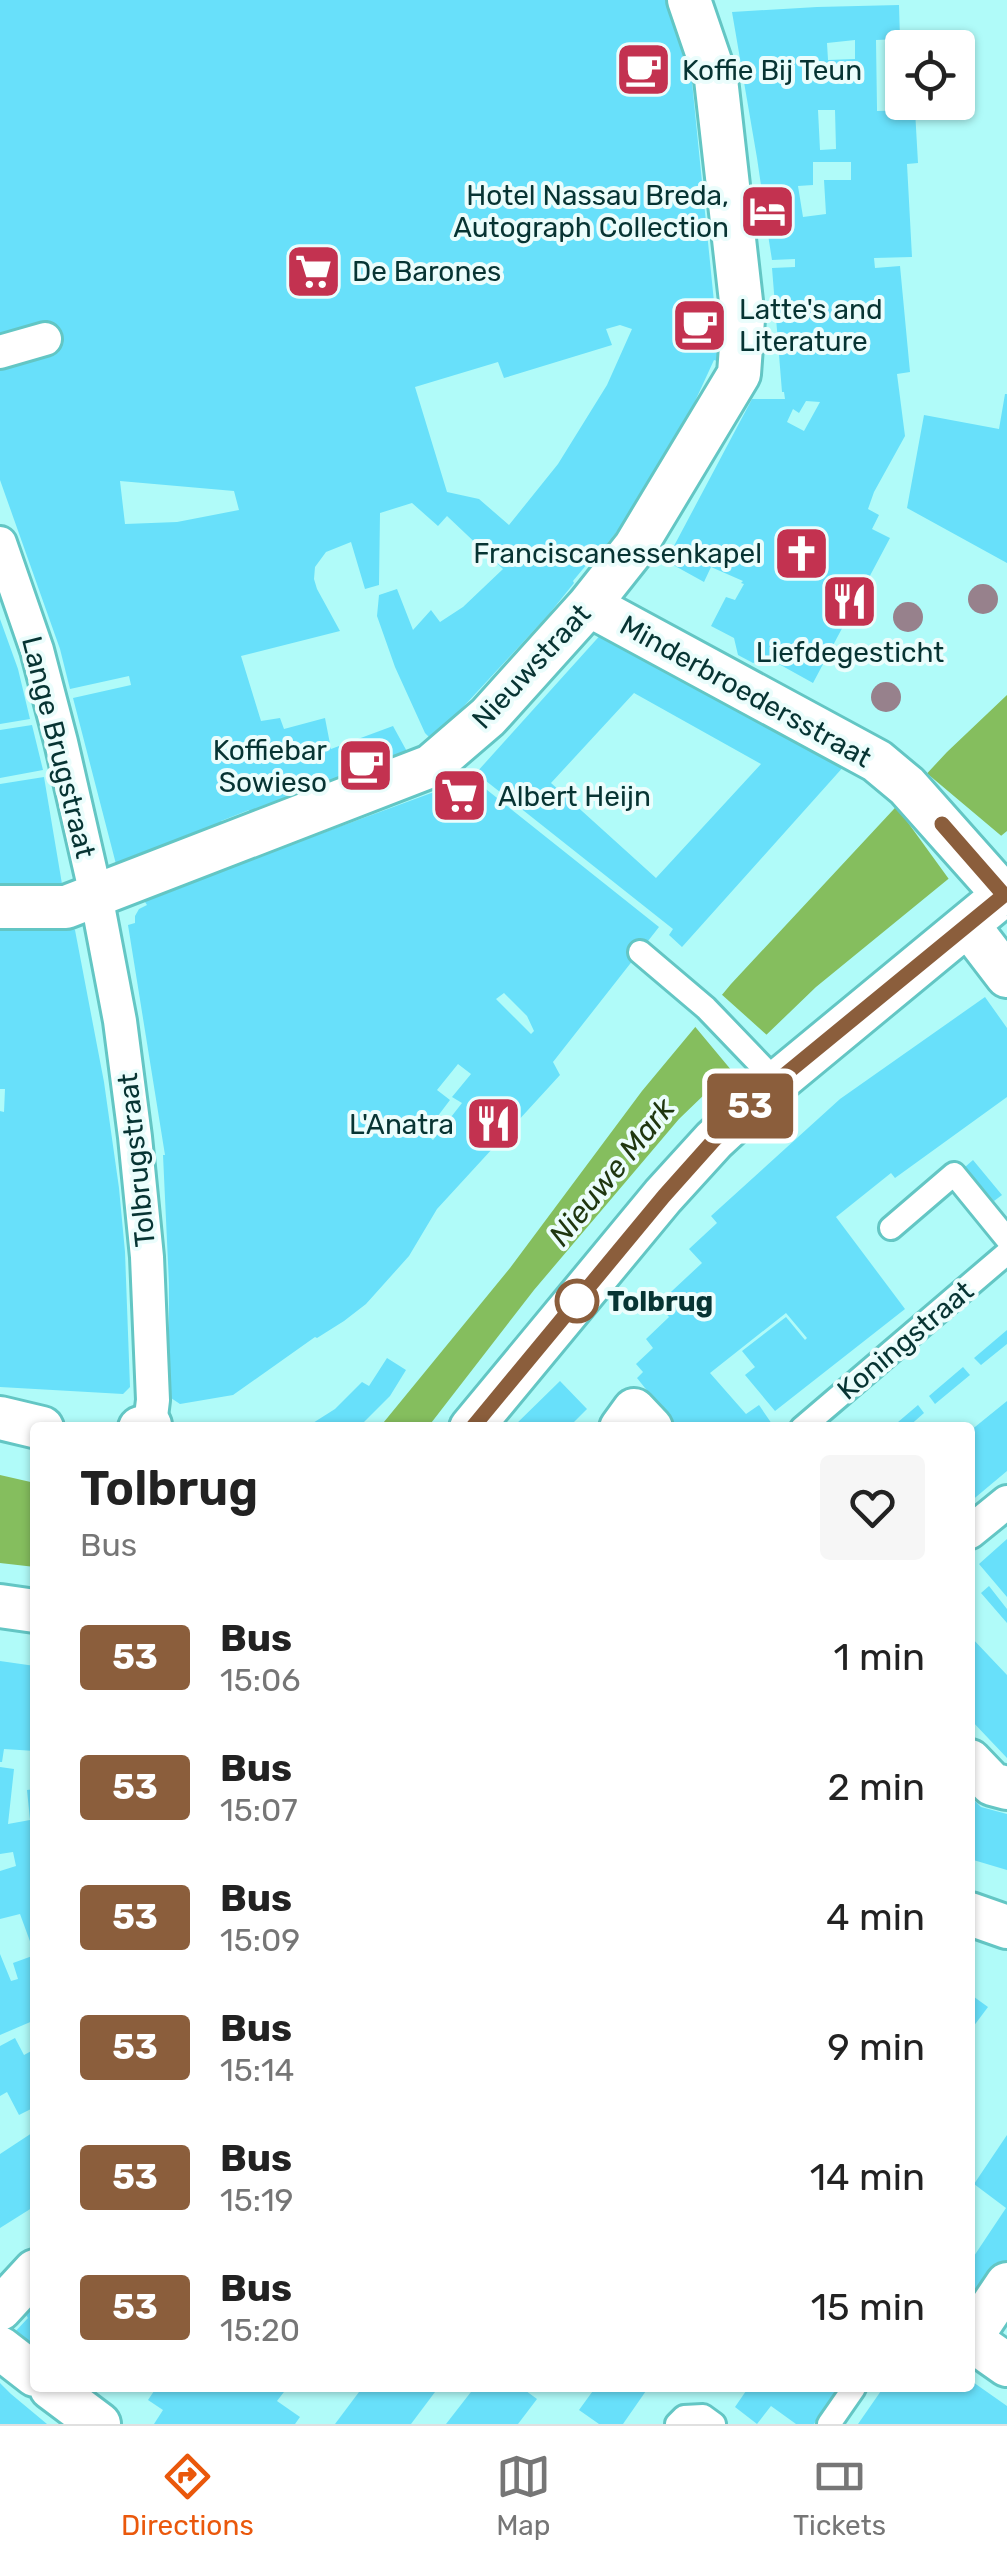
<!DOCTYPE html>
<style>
:root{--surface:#fff;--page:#f6f6f6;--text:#222;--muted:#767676;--line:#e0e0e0;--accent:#ea580c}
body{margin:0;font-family:Rubik,sans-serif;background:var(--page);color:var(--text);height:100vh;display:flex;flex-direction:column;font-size:38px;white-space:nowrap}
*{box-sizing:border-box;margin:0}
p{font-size:32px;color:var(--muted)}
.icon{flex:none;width:55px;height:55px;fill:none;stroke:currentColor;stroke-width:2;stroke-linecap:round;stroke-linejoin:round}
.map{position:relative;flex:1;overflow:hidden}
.side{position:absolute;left:30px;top:1422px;width:945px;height:970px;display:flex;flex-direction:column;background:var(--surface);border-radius:10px;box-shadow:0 2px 8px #0004}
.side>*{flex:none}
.badge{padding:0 20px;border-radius:8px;font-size:35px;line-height:65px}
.controls{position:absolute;left:885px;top:30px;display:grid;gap:20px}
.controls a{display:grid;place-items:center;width:90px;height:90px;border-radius:10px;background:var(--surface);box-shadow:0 2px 8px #0004;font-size:50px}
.map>.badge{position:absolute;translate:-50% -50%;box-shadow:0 0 0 5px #fff}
.round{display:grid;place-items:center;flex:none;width:105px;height:105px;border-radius:10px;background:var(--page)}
.overview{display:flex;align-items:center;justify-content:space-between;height:170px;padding:0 50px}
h1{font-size:48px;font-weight:600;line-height:75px}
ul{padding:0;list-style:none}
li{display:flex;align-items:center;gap:30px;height:130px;padding:0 50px}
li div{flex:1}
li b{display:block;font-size:38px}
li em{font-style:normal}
li .badge{min-width:110px;font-weight:700;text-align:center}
.dock{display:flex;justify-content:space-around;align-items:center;height:140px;border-top:2px solid var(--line);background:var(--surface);font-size:28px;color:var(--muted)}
.dock a{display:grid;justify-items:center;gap:5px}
.dock .active{color:var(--accent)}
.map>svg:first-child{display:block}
.water{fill:#85be5e}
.pier{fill:#b0fbf9}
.building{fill:#68e0fa;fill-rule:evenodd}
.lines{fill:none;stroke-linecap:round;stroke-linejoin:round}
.service-casing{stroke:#63c6c4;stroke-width:28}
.pedestrian-casing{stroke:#63c6c4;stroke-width:38}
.minor-casing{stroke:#63c6c4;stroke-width:48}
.service{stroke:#fff;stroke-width:22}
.pedestrian{stroke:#fff;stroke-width:32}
.minor{stroke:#fff;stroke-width:42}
.tree{fill:#97818c}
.line-casing{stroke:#fff;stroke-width:22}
.line{stroke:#8b5e3c;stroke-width:15}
.stop-dot{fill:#fff;stroke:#8b5e3c;stroke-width:5}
.labels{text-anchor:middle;stroke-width:8;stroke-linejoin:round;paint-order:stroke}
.poi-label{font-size:28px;fill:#073433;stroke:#ebfdfc;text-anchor:start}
.street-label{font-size:28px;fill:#073433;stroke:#ebfdfc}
.stop-label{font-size:28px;font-weight:bold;fill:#073433;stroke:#ebfdfc;text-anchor:start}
.water-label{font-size:30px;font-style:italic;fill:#1f360f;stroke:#ebfdfc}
</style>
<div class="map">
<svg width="1007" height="2424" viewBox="0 0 1007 2424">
<rect width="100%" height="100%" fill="#b0fbf9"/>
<path class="water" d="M1007,695V831L816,987L679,1119L534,1290L428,1427L379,1428L510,1268L642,1091L731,984L947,752Z
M0,1475L35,1483V1567L0,1563Z"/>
<path class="pier" d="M923,770L1005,839L951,882L893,802Z
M720,993L768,1036L732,1071L692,1023Z"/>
<path class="building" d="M0,0H666L692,82L720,362L714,360L685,423L630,515L602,550L597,552L573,581L574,583L549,614L453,718L430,738L425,733L395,667L377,616L379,595L397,589L413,630L431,610L440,622L463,607L503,569L447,516L438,526L412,503L380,513L379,585L365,589L351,542L326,552L315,567L314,579L317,589L340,631L241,656L261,721L280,718L284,729L325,718L331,749L393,726L410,757L252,819L249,810L221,821L224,829L117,868L73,698L131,685L129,676L70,689L60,649L0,480ZM620,325L632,329L607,385L558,464L509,525L479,499L447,492L415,387L498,362L504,378L612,345L606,329ZM120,481L234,491L239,510L177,522L125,524Z
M899,5L900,39L876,40L877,109V111L915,110L918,163L907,164L912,257L874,258L875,268L900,266L910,372L897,374L905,436L874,492L868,509L879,515L872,529L890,538L813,683L768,658L753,663L738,655L734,638L711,626L726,597L735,600L744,584L741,583L743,581L711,567L704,582L666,561L752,399H785L784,392H782L772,268L795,267V259L772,260L766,222L763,223L760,200L763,199L757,158L732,12L817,7ZM855,40V59L828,60L827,43ZM818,110H835L836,149L820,150ZM813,162H851V180H824L826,214L803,217L798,186L813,185ZM806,401L820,402L804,431L787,422L793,409L799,413Z
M1005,394H1007V563L907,508L924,415L999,429Z
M0,619L18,669L30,719L0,724Z
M604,631L845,765L682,947L669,935L673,929L476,773ZM634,693L761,764L656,878L551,783Z
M32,725L43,770L0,778V730Z
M44,777L63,890L0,891V784Z
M472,778L659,927L553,1062L560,1075L437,1209L409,1256L366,1304L344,1321L317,1338L315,1337L233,1395L180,1404L171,1398L169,1375V1284L163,1155H165L128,925L135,923V916L139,909L147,905L143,899ZM504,993L527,1016L534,1031L531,1034L496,999ZM458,1064L471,1074L452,1097L462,1103L433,1140L425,1133L450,1100L437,1090Z
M0,925H68L75,930L104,1082L119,1188L125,1252L130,1387L123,1394L0,1387V1111L4,1112L5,1089H0Z
M985,997L1007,1028V1097L895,1178L891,1173L836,1217L905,1309L775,1411L745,1375L755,1367L742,1351L786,1317L805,1340L807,1338L786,1313L710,1373L746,1414L759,1405L772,1424L766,1428H677L637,1378L643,1372L636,1364L653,1348L646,1339L669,1317L658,1304L702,1263L689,1249L717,1223L711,1216L840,1099Z
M973,1160L1002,1195L994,1201L965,1167Z
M1007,1330V1344L981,1365L974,1358Z
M387,1358L406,1370L390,1396L358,1428H305L335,1409L362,1382L369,1386Z
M963,1367L970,1375L935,1404L929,1396Z
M560,1381L587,1409L568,1428H512Z
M1007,1401V1471L970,1502V1431Z
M918,1405L924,1413L907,1428H891Z
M1007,1539V1597L979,1564Z
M989,1586L1007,1609V1623L981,1593Z
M970,1636L1007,1675V1758L970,1719Z
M0,1661L35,1666V1751L4,1749L2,1762H0Z
M0,1767L14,1769L8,1824L30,1820L27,1790L35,1789V1955L20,1914L0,1919V1871L16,1866L13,1852L0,1854Z
M970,1796L981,1807L1007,1814V1870L970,1859Z
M0,1954L11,1981L18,1979L13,1963L35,1955V1993L32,1994L35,2020L0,2035Z
M970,1994L988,2007L970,2031Z
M15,2038L24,2055L35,2049V2107L19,2115L7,2092L0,2096V2046Z
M35,2131V2206L0,2228V2154Z
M1007,2135V2268L982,2306L970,2298V2262L1006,2208L974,2184Z
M35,2299V2351L12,2335L28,2318L24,2312Z
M970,2380L1007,2406V2424H858L883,2388H970Z
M0,2383L11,2394L47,2424H0Z
M156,2388H287L277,2401L300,2417L295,2424H154L163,2410L148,2400Z
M362,2388H438L411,2424H335Z
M474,2388H522L537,2399L518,2424H446Z
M595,2388H648L623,2424H599L579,2410Z
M748,2388H839L814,2424H796L771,2406L757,2424L735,2407Z"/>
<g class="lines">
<defs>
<path id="service" d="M640,952L706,1008L777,1082
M891,1228L954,1174L1007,1239
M802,1428L1007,1253
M677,2424L684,2417L703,2416L714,2424
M829,2424L854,2388"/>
<path id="pedestrian" d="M0,352L45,339
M0,543L37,650L61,742L96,895L120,1021L135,1137L147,1257L153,1400L150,1425
M970,1532L1007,1502"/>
<path id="minor" d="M589,605L877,761L907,786L1004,895
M0,907H66L431,766L488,717L589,605L635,547L739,374L743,319L716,79L689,0
M968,925L1007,976
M0,1418L42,1428
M140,1428L150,1425V1428
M471,1428L663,1196L714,1140L777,1082L1007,892
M621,1428L634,1410L651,1428
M0,1606L35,1611
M970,1761L992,1784L1007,1788
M970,1914L1007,1927
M1007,2284L970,2339L1007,2365
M0,2309L35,2271
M0,2348L35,2375
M51,2388L99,2424"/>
</defs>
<use href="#service" class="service-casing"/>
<use href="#pedestrian" class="pedestrian-casing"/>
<use href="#minor" class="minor-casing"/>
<use href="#service" class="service"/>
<use href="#pedestrian" class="pedestrian"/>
<use href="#minor" class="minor"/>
</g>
<g class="tree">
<circle cx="983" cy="599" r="15"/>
<circle cx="908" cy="617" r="15"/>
<circle cx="886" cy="697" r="15"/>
</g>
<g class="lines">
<defs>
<path id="line" d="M472,1428L664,1196L714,1140L776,1082L1004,895L942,824"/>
</defs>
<use href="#line" class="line-casing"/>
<use href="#line" class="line"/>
</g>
<defs>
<symbol id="cafe-square" viewBox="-11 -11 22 22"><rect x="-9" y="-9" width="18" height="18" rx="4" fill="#c33250" stroke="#ebfdfc"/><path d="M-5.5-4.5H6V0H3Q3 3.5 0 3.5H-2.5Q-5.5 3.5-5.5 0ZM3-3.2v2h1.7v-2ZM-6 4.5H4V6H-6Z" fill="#fff"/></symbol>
<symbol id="hotel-square" viewBox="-11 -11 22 22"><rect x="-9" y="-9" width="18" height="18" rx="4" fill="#c33250" stroke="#ebfdfc"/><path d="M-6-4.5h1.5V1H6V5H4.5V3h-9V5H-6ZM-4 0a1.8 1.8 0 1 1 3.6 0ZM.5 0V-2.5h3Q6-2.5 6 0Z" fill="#fff"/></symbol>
<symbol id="supermarket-square" viewBox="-11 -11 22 22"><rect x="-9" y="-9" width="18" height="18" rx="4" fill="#c33250" stroke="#ebfdfc"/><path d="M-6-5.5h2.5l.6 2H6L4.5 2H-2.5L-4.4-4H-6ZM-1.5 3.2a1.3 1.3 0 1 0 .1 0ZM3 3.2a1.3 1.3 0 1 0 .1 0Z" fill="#fff"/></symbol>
<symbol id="church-square" viewBox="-11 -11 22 22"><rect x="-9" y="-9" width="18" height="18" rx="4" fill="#c33250" stroke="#ebfdfc"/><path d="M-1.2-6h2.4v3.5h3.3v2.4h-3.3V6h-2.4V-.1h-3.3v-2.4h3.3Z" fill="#fff"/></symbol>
<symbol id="restaurant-square" viewBox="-11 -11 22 22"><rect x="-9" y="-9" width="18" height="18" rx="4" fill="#c33250" stroke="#ebfdfc"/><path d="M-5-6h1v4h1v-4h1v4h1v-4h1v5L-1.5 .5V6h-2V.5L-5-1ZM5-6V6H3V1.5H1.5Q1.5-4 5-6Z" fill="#fff"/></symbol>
</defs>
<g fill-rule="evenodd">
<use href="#cafe-square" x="612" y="38" width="63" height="63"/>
<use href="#hotel-square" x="736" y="180" width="63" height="63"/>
<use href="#supermarket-square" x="282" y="240" width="63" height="63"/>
<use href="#cafe-square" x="668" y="294" width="63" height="63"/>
<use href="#church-square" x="770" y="522" width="63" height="63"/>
<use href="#restaurant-square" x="818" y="570" width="63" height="63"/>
<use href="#cafe-square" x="334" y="734" width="63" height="63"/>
<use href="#supermarket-square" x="428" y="764" width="63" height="63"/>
<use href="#restaurant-square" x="462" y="1092" width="63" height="63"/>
</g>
<circle class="stop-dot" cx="577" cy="1301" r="20"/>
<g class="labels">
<g class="poi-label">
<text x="682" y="80">Koffie Bij Teun</text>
<text x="729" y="205" text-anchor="end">Hotel Nassau Breda,<tspan x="729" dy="32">Autograph Collection</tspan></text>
<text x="352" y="281">De Barones</text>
<text x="739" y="319">Latte's and<tspan x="739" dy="32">Literature</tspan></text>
<text x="762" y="563" text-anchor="end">Franciscanessenkapel</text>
<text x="850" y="662" text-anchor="middle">Liefdegesticht</text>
<text x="327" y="760" text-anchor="end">Koffiebar<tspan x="327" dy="32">Sowieso</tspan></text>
<text x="498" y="806">Albert Heijn</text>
<text x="454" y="1134" text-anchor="end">L'Anatra</text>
</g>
<g class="street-label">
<text transform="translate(531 666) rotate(-47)" y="10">Nieuwstraat</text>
<text transform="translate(746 691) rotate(29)" y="10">Minderbroedersstraat</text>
<text transform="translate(59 747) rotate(76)" y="10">Lange Brugstraat</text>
<text transform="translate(136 1160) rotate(-96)" y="10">Tolbrugstraat</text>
<text transform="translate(905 1340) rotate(-40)" y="10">Koningstraat</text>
</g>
<g class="stop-label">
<text x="607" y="1311">Tolbrug</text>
</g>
<g class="water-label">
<text transform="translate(612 1172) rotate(-51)" y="10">Nieuwe Mark</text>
</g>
</g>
</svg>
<div class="controls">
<a><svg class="icon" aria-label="locate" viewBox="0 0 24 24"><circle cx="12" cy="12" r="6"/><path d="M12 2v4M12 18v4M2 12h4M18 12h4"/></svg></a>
</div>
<b class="badge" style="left:750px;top:1106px;background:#8b5e3c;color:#fff">53</b>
<section class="side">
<div class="overview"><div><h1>Tolbrug</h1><p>Bus</p></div><a class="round"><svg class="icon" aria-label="heart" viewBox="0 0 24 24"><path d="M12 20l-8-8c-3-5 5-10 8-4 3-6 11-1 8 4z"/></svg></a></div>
<ul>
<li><span class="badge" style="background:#8b5e3c;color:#fff">53</span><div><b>Bus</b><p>15:06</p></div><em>1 min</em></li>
<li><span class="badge" style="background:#8b5e3c;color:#fff">53</span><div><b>Bus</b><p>15:07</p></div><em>2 min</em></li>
<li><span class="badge" style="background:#8b5e3c;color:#fff">53</span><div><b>Bus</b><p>15:09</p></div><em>4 min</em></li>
<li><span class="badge" style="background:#8b5e3c;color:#fff">53</span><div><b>Bus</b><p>15:14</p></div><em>9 min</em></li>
<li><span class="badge" style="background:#8b5e3c;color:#fff">53</span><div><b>Bus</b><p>15:19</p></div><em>14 min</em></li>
<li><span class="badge" style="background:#8b5e3c;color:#fff">53</span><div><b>Bus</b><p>15:20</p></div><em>15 min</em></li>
</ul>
</section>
</div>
<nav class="dock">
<a class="active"><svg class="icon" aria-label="directions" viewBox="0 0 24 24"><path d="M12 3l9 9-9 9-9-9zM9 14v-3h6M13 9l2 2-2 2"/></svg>Directions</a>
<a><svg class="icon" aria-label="map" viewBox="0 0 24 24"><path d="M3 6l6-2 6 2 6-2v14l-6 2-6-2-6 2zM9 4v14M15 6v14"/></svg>Map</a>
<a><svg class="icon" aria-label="tickets" viewBox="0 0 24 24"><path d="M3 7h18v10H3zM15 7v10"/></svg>Tickets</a>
</nav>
